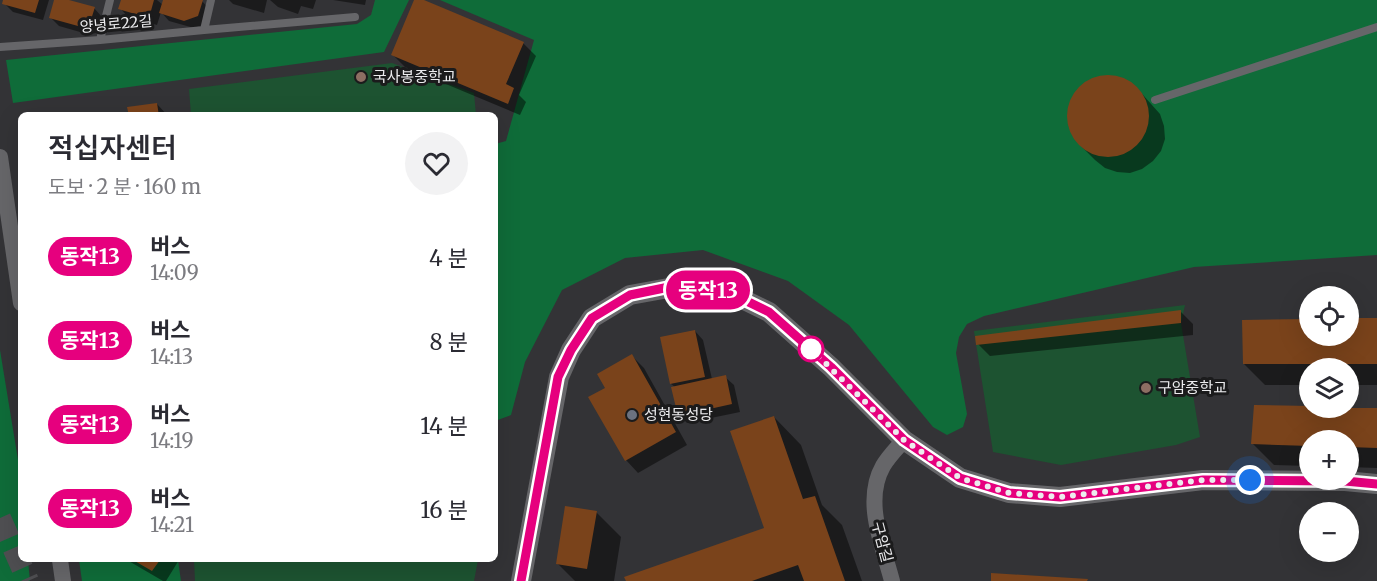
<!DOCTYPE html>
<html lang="ko">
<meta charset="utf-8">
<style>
:root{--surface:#fff;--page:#f2f2f3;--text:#2b2b33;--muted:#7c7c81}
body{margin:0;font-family:Merriweather,"Noto Sans KR",serif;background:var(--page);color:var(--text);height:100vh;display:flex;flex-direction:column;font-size:22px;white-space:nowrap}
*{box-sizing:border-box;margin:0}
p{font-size:20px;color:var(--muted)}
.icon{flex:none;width:33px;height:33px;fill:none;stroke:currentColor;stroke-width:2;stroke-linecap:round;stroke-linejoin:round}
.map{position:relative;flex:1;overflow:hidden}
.drawer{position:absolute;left:18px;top:112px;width:480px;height:450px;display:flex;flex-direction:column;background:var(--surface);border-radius:9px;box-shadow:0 6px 24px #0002}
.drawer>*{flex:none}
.badge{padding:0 12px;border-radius:20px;font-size:21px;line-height:39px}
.buttons{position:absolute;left:1299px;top:286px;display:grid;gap:12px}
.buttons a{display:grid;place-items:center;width:60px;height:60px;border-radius:50%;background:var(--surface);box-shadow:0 6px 24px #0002;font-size:30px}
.you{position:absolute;width:30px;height:30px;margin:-15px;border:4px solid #fff;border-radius:50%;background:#1a73e8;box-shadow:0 0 0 9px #1a73e833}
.map>.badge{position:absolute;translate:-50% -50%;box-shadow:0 0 0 3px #fff}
.round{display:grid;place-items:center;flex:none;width:63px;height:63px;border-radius:32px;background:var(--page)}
.summary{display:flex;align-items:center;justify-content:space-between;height:102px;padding:0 30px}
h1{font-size:28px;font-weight:600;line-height:45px}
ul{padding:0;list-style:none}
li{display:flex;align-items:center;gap:18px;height:84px;padding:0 30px}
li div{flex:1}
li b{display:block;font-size:22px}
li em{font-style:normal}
li .badge{min-width:66px;font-weight:700;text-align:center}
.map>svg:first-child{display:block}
.green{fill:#1d5331}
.forest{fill:#0f6c39}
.shadow{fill:#0007}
.building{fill:#7a431b}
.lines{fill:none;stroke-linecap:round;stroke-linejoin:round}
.secondary-tunnel{stroke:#4f4f52;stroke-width:22;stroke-dasharray:22 11;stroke-linecap:butt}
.service{stroke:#666669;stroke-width:8}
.minor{stroke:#666669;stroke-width:16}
.tertiary{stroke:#666669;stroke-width:20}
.line-casing{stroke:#fff;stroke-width:14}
.line{stroke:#e6007e;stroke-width:9}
.walk{stroke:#ececee;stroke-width:6;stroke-dasharray:0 10.8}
.education-dot{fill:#8d6e63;stroke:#1b1b1c;stroke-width:2}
.stop-dot{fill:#fff;stroke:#e6007e;stroke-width:3}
.worship-dot{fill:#6b7280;stroke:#1b1b1c;stroke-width:2}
.labels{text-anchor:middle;stroke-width:6;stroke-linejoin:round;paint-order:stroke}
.street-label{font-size:15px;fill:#ececee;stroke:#1b1b1c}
.poi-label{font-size:15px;fill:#ececee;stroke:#1b1b1c;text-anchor:start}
</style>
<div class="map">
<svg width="1377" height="581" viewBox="0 0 1377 581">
<rect width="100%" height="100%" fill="#333336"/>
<path class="green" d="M392,63L474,93L476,115H191L189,89Z
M1185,305L1181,323L1200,437L1176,445L1061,465L993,452L974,331Z
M194,560H478L474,581H195Z"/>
<path class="forest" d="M375,0H409L384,52L13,103L6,60L357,24L371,15Z
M440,0H1377V255L1194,267L984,316L967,324L959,337L956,353L967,414L963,427L947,435L933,427L849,325L788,281L703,250L625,258L562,290L525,362L511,415L495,421V144L506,141L534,40Z
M0,350L19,466H21V560H28L30,581H0Z
M79,560H178L181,581H82Z"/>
<path class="shadow" d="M5,0H49L43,20L13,12L4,3Z
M56,0H63L94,8L102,17L98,33L87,34L59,26L51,18Z
M123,0H157L163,5L164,0H198L202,1L210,10L206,24L194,28L169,21L161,12L157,25L128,17L120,8Z
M229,0H267L264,13L233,4Z
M270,0H316L313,9L301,6L298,14L278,7Z
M333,0H366L365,5Z
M416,0H420L523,43L536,56L519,95L526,102L520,115L405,67L393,55Z
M1112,76L1124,79L1135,86L1160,114L1164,126L1165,139L1161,151L1153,161L1142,169L1130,173L1117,172L1105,168L1095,160L1078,143L1071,131L1068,118L1070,105L1076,92L1086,83L1098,77Z
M157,104L168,116H130Z
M1181,312L1193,324V335L990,356L978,344Z
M1377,319V385H1348V369H1310V385H1265L1244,364L1310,336H1348Z
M695,331L703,340L712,379L725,377L734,385L740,412L687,423L679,415L675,387L671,384Z
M632,356L644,368L687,445L638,473L626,460L607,388Z
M1256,407L1377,409V468L1348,467V441H1310V466L1274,465L1253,444Z
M774,417L801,445L822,505L842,525L862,581H627L766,529Z
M596,512L621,537L614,581H575L558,564Z
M127,560H179L166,581H163Z"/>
<path class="building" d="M3,0H39L35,13L2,4Z
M54,0H69L95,7L89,26H78L49,18Z
M121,0H154L149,18L118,9Z
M163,0H203L198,16L184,21L159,13Z
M414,0H424L524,42L506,84L514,88L508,104L391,55Z
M1067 116a41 41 0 1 1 82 0a41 41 0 1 1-82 0Z
M157,103L159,116H129L127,107Z
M1181,310V323L976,345L975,336Z
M1348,318H1377V364H1243L1242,320L1310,319V336H1348Z
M695,330L705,377L670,384L660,337Z
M632,354L676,432L625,461L588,397L605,388L597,374Z
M726,375L732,404L678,416L671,387Z
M1254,405L1310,406V408H1377V448L1348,447V441H1310V446L1251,444Z
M774,416L803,499L815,496L845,581H804L798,565L752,581H626L624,577L764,528L730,431Z
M565,506L597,511L587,569L556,564Z
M133,560H160L152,571Z
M991,573L1088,579L1087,581H991Z"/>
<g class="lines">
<path class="secondary-tunnel" d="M0,518L28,581"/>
<path class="service" d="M204,30L355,17
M100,40L110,0
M0,47L100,40L204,30L211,0
M1155,100L1377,27"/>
<path class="minor" d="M0,157L21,303
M60,560L63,581
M892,581C883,546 863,501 883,466C888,457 897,448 904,440"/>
<path class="tertiary" d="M521,581L559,377L571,350L592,318L630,295L674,287L726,291L769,312L831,367L904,440L960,478L1009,493L1060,497L1203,480L1345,481L1377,484"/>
</g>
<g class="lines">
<defs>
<path id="line" d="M521,581L558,377L571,350L592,318L630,295L674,286L726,291L769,312L831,367L904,440L960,478L1009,493L1060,497L1203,480L1345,481L1377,484"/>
</defs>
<use href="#line" class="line-casing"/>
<use href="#line" class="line"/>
<path class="walk" d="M811,349L904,440L960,478L1009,493L1060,497L1203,480H1250"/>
</g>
<g class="education-dot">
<circle cx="361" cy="77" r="6"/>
<circle cx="1146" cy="388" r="6"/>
</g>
<circle class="stop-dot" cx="811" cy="349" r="12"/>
<circle class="worship-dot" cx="632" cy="415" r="6"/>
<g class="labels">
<g class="street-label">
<text transform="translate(116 24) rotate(-5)" y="5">양녕로22길</text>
<text transform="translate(882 542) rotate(75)" y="5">구암길</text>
</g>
<g class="poi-label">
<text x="373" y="82">국사봉중학교</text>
<text x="1158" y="393">구암중학교</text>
<text x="644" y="420">성현동성당</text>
</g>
</g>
</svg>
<div class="buttons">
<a><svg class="icon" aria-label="locate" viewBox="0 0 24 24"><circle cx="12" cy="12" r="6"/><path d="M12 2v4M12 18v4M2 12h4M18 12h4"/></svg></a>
<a><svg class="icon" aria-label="layers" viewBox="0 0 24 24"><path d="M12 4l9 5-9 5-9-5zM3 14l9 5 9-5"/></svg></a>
<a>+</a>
<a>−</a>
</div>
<div class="you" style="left:1250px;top:480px"></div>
<b class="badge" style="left:708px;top:290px;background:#e6007e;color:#fff">동작13</b>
<section class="drawer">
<div class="summary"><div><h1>적십자센터</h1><p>도보 · 2 분 · 160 m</p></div><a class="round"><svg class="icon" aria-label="heart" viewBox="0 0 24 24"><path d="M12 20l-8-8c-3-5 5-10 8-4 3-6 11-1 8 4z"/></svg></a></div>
<ul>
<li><span class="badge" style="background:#e6007e;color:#fff">동작13</span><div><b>버스</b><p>14:09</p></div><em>4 분</em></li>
<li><span class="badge" style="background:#e6007e;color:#fff">동작13</span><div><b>버스</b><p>14:13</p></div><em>8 분</em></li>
<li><span class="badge" style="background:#e6007e;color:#fff">동작13</span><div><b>버스</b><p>14:19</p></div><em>14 분</em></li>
<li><span class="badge" style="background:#e6007e;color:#fff">동작13</span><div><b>버스</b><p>14:21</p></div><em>16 분</em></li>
</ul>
</section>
</div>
